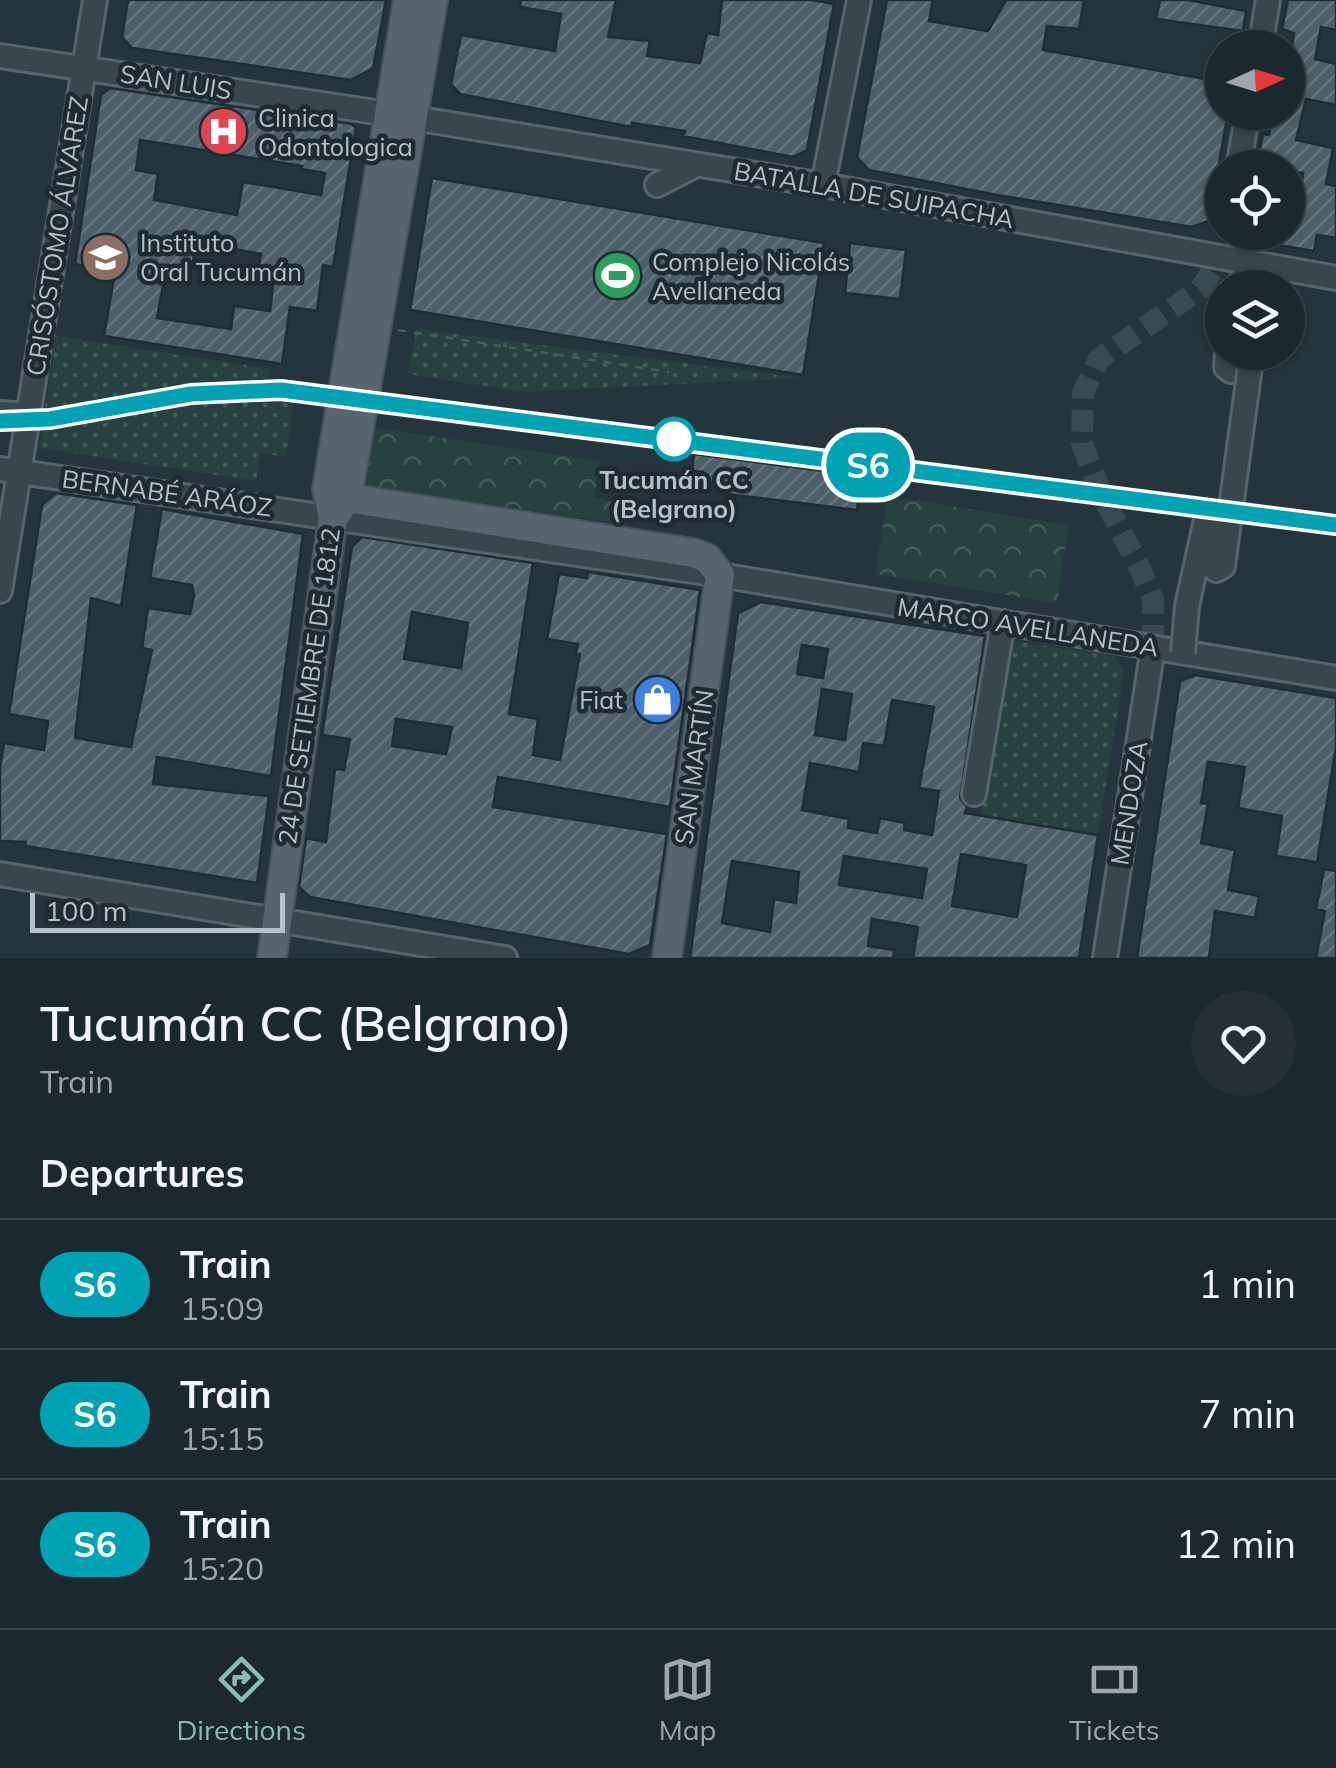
<!DOCTYPE html>
<meta charset="utf-8">
<style>
:root{--surface:#1b282e;--page:#243036;--text:#f1f3f6;--muted:#a0a6aa;--line:#39444a;--accent:#8bbbb9}
body{margin:0;font-family:Mulish,sans-serif;background:var(--page);color:var(--text);height:100vh;display:flex;flex-direction:column;font-size:38px;white-space:nowrap}
*{box-sizing:border-box;margin:0}
p{font-size:32px;color:var(--muted)}
.icon{flex:none;width:55px;height:55px;fill:none;stroke:currentColor;stroke-width:2;stroke-linecap:round;stroke-linejoin:round}
.map{position:relative;height:958px;overflow:hidden}
.panel{display:flex;flex-direction:column;background:var(--surface);flex:1}
.panel>*{flex:none}
.badge{padding:0 20px;border-radius:32px;font-size:35px;line-height:65px}
.needle{width:65px;rotate:86deg}
.tools{position:absolute;left:1205px;top:30px;display:grid;gap:20px}
.tools a{display:grid;place-items:center;width:100px;height:100px;border-radius:50%;background:var(--surface);box-shadow:0 2px 8px #0004,0 0 0 2px var(--line);font-size:50px}
.scale{position:absolute;left:30px;bottom:25px;width:255px;box-sizing:border-box;padding-left:10px;border:5px solid #b4c1c9;border-top:0;font-size:28px;line-height:35px;white-space:nowrap;color:#b4c1c9;-webkit-text-stroke:8px #1d2b33;paint-order:stroke}
.map>.badge{position:absolute;translate:-50% -50%;box-shadow:0 0 0 5px #fff}
h2{padding:0 40px;font-size:38px;line-height:90px}
.round{display:grid;place-items:center;flex:none;width:105px;height:105px;border-radius:52px;background:var(--page)}
.head{display:flex;align-items:center;justify-content:space-between;height:170px;padding:0 40px}
h1{font-size:48px;font-weight:600;line-height:75px}
ul{padding:0;list-style:none}
li{display:flex;align-items:center;gap:30px;height:130px;padding:0 40px;border-top:2px solid var(--line)}
li div{flex:1}
li b{display:block;font-size:38px}
li em{font-style:normal}
li .badge{min-width:110px;font-weight:700;text-align:center}
.menu{display:flex;justify-content:space-around;align-items:center;height:140px;border-top:2px solid var(--line);background:var(--surface);font-size:28px;color:var(--muted)}
.menu a{display:grid;justify-items:center;gap:5px}
.menu .current{color:var(--accent)}
.map>svg:first-child{display:block}
.grass{fill:url(#grass-dots)}
.forest{fill:url(#forest-crowns)}
.building{fill:url(#building-hatch);stroke:#1f2d35;stroke-width:2.5;fill-rule:evenodd}
.lines{fill:none;stroke-linecap:round;stroke-linejoin:round}
.minor-tunnel{stroke:#3a4a53;stroke-width:22;stroke-dasharray:22 11;stroke-linecap:butt}
.minor-casing{stroke:#56646c;stroke-width:28}
.major-casing{stroke:#44525a;stroke-width:32}
.path{stroke:#465d5b;stroke-width:2.5;stroke-dasharray:8 8;stroke-linecap:butt}
.minor{stroke:#38464e;stroke-width:22}
.major{stroke:#56656e;stroke-width:28}
.rail{stroke:#5a6b75;stroke-width:5;stroke-dasharray:10 10;stroke-linecap:butt}
.minor-bridge-casing{stroke:#56646c;stroke-width:28;stroke-linecap:butt}
.minor-bridge{stroke:#38464e;stroke-width:22}
.line-casing{stroke:#fff;stroke-width:22}
.line{stroke:#00a3b4;stroke-width:15}
.stop-dot{fill:#fff;stroke:#00a3b4;stroke-width:5}
.labels{text-anchor:middle;stroke-width:9;stroke-linejoin:round;paint-order:stroke}
.street-label{font-size:25px;fill:#b4c1c9;stroke:#1d2b33}
.poi-label{font-size:25px;fill:#b4c1c9;stroke:#1d2b33;text-anchor:start}
.stop-label{font-size:25px;font-weight:bold;fill:#b4c1c9;stroke:#1d2b33}
</style>
<div class="map">
<svg width="1336" height="958" viewBox="0 0 1336 958">
<defs>
<pattern id="grass-dots" width="8" height="8" patternUnits="userSpaceOnUse" patternTransform="scale(2.5)"><rect width="8" height="8" fill="#27413e"/><path d="M2 2h.1M6 6h.1" fill="none" stroke="#445b59" stroke-width="1.8" stroke-linecap="round"/></pattern>
<pattern id="forest-crowns" width="20" height="18" patternUnits="userSpaceOnUse" patternTransform="scale(2.5)"><rect width="20" height="18" fill="#27413e"/><path d="M2 6a3 3 0 1 1 6 0M12 15a3 3 0 1 1 6 0" fill="none" stroke="#445b59"/></pattern>
<pattern id="building-hatch" width="6" height="6" patternUnits="userSpaceOnUse" patternTransform="scale(2.5)"><rect width="6" height="6" fill="#4d5f69"/><path d="M-1 1l2-2M0 6l6-6M5 7l2-2" fill="none" stroke="#64747d"/></pattern>
</defs>
<rect width="100%" height="100%" fill="#24353e"/>
<path class="grass" d="M416,329L801,378L523,392L408,374Z
M56,336L270,369L267,394L294,399L286,457L261,453L256,481L39,448Z
M1008,640L1114,656L1124,671L1098,835L980,816Z"/>
<path class="forest" d="M375,428L600,461L594,498L619,502L616,523L366,486Z
M888,496L1069,525L1057,603L875,574Z"/>
<path class="building" d="M128,0H386L373,68L351,80L132,48L122,37Z
M521,0H616L608,37L650,41L647,56L700,63L707,33L718,35L722,0H812L834,4L807,150L793,157L683,136L685,131L632,123V127L460,94L451,84L461,35L555,51L561,14L520,7Z
M887,0H933L929,21L988,31L1006,0H1084L1079,29L1047,26L1043,50L1222,82V112H1228L1209,221L1192,227L997,195L869,170L857,157Z
M1160,0H1188L1246,11L1243,31L1156,19Z
M1288,0H1336V30L1321,27L1315,59L1336,64V105L1306,99L1296,140L1333,148L1326,184L1336,186V238L1317,235L1314,251L1248,240L1249,232H1288V215L1297,217L1303,173L1288,171L1289,168H1256L1263,134L1269,135L1272,112H1288V71L1294,33L1282,29Z
M110,88L352,124L356,128L333,267L323,265L317,311L290,307L282,364L104,336L115,272L75,264L101,95ZM140,140L302,166L301,169L325,173L321,195L243,182L237,215L154,200L158,174L136,170ZM197,242L261,254L256,282L273,285L270,311L234,306L231,329L157,318L164,280L188,285Z
M432,178L824,243L803,375L410,310Z
M850,243L906,250L900,299L845,293Z
M694,454L862,476L857,510L718,493L719,484L702,481L703,472L692,471Z
M56,493L137,505L121,606L91,598L75,738L131,747L152,650L142,648L148,608L190,614L194,596L192,585L150,578L162,509L303,534L271,776L157,757L153,784L269,796L257,883L25,846L26,842L0,841V768L4,743L44,750L48,721L9,714L42,505Z
M362,537L533,563L509,714L538,719L533,755L560,760L580,654L576,653L578,644L547,639L559,574L587,578L588,572L700,590L670,807L498,777L493,807L667,834L650,945L629,954L310,897L299,887L306,838L326,842L335,769L344,770L350,739L322,735L352,547ZM412,612L468,623L461,668L404,659ZM396,719L452,727L446,754L392,746Z
M761,602L985,636L960,798L967,807L965,813L1098,835L1079,958H913L918,927L872,919L868,946L894,950L893,958H690L738,613ZM802,645L828,649L823,678L797,674ZM822,689L852,694L845,740L815,735ZM892,700L934,707L919,788L939,791L932,835L904,830L905,823L880,818L877,833L848,828L849,819L802,810L810,763L859,772L863,743L884,746ZM961,854L1026,865L1017,917L952,906ZM844,856L927,869L922,898L839,885ZM732,861L799,872L796,903L774,899L770,932L722,923Z
M1195,675L1336,698V747L1317,862L1276,856L1282,816L1238,808L1245,767L1208,762L1201,803L1208,804L1201,843L1235,850L1228,890L1259,896L1255,918L1215,911L1209,958H1137L1180,681Z
M1324,869L1336,871V958H1316L1325,911L1316,909Z"/>
<g class="lines">
<path class="minor-tunnel" d="M1153,647V599L1140,568L1101,493L1082,444L1083,393L1099,359L1200,289L1222,257"/>
<defs>
<path id="minor" d="M1260,48L1268,0
M0,56L389,114L823,185L1336,278
M1238,168L1248,112
M657,185L696,165
M823,185L859,0
M1236,288L1253,264
M1227,352L1226,367L1231,371L1236,369L1239,352
M0,413L28,415
M0,469L720,575L1336,678
M0,591L95,0
M974,794L1003,622
M0,874L505,958
M1105,958L1153,647"/>
<path id="major" d="M347,498L693,553L707,558L720,575L667,958
M337,513L347,498L433,0
M272,958L333,518L327,489L408,0"/>
</defs>
<use href="#minor" class="minor-casing"/>
<use href="#major" class="major-casing"/>
<path class="path" d="M398,330L669,372"/>
<use href="#minor" class="minor"/>
<use href="#major" class="major"/>
<path class="rail" d="M0,421L50,419L191,394L281,390L1336,525"/>
<defs>
<path id="minor-bridge" d="M1183,653L1187,606L1205,524L1216,527L1210,565L1216,570L1223,566L1252,352"/>
</defs>
<use href="#minor-bridge" class="minor-bridge-casing"/>
<use href="#minor-bridge" class="minor-bridge"/>
</g>
<g class="lines">
<defs>
<path id="line" d="M0,421L50,419L191,394L281,390L1336,525"/>
</defs>
<use href="#line" class="line-casing"/>
<use href="#line" class="line"/>
</g>
<defs>
<symbol id="hospital-disc" viewBox="-11 -11 22 22"><circle r="9.5" fill="#e0444e" stroke="#1d2b33"/><path d="M-5-5h3v3.5h4V-5h3V5h-3V1.5h-4V5h-3Z" fill="#fff"/></symbol>
<symbol id="school-disc" viewBox="-11 -11 22 22"><circle r="9.5" fill="#8d6e63" stroke="#1d2b33"/><path d="M0-5L7-2L0 1L-7-2ZM-4 1L0 2.5L4 1V4Q0 6-4 4Z" fill="#fff"/></symbol>
<symbol id="stadium-disc" viewBox="-11 -11 22 22"><circle r="9.5" fill="#2e9e5b" stroke="#1d2b33"/><path d="M0-5a6.5 5 0 1 0 0 10a6.5 5 0 1 0 0-10ZM-3.5-1.8h7v3.6h-7Z" fill="#fff"/></symbol>
<symbol id="shop-disc" viewBox="-11 -11 22 22"><circle r="9.5" fill="#3f7fe0" stroke="#1d2b33"/><path d="M-5-2.5h2.3a2.7 3.5 0 0 1 5.4 0H5L5.5 6h-11ZM-1.5-2.5h3a1.5 2.3 0 0 0-3 0Z" fill="#fff"/></symbol>
</defs>
<g fill-rule="evenodd">
<use href="#hospital-disc" x="196" y="104" width="55" height="55"/>
<use href="#school-disc" x="78" y="230" width="55" height="55"/>
<use href="#stadium-disc" x="590" y="248" width="55" height="55"/>
<use href="#shop-disc" x="630" y="672" width="55" height="55"/>
</g>
<circle class="stop-dot" cx="674" cy="439" r="20"/>
<g class="labels">
<g class="street-label">
<text transform="translate(176 82) rotate(9)" y="9">SAN LUIS</text>
<text transform="translate(874 195) rotate(10)" y="9">BATALLA DE SUIPACHA</text>
<text transform="translate(57 236) rotate(-81)" y="9">CRISÓSTOMO ÁLVAREZ</text>
<text transform="translate(167 493) rotate(8)" y="9">BERNABÉ ARÁOZ</text>
<text transform="translate(1028 627) rotate(9)" y="9">MARCO AVELLANEDA</text>
<text transform="translate(309 686) rotate(-82)" y="9">24 DE SETIEMBRE DE 1812</text>
<text transform="translate(694 767) rotate(-82)" y="9">SAN MARTÍN</text>
<text transform="translate(1129 803) rotate(-81)" y="9">MENDOZA</text>
</g>
<g class="poi-label">
<text x="258" y="127">Clinica<tspan x="258" dy="29">Odontologica</tspan></text>
<text x="140" y="252">Instituto<tspan x="140" dy="29">Oral Tucumán</tspan></text>
<text x="652" y="271">Complejo Nicolás<tspan x="652" dy="29">Avellaneda</tspan></text>
<text x="623" y="709" text-anchor="end">Fiat</text>
</g>
<g class="stop-label">
<text x="674" y="489">Tucumán CC<tspan x="674" dy="29">(Belgrano)</tspan></text>
</g>
</g>
</svg>
<div class="tools">
<a><svg class="needle" viewBox="-14 -14 28 28"><path d="M0-13l5 13h-10z" fill="#e53935"/><path d="M0 13l5-13h-10z" fill="#a0a6aa"/></svg></a>
<a><svg class="icon" aria-label="locate" viewBox="0 0 24 24"><circle cx="12" cy="12" r="6"/><path d="M12 2v4M12 18v4M2 12h4M18 12h4"/></svg></a>
<a><svg class="icon" aria-label="layers" viewBox="0 0 24 24"><path d="M12 4l9 5-9 5-9-5zM3 14l9 5 9-5"/></svg></a>
</div>
<div class="scale">100 m</div>
<b class="badge" style="left:868px;top:465px;background:#00a3b4;color:#fff">S6</b>
</div>
<section class="panel">
<div class="head"><div><h1>Tucumán CC (Belgrano)</h1><p>Train</p></div><a class="round"><svg class="icon" aria-label="heart" viewBox="0 0 24 24"><path d="M12 20l-8-8c-3-5 5-10 8-4 3-6 11-1 8 4z"/></svg></a></div>
<h2>Departures</h2>
<ul>
<li><span class="badge" style="background:#00a3b4;color:#fff">S6</span><div><b>Train</b><p>15:09</p></div><em>1 min</em></li>
<li><span class="badge" style="background:#00a3b4;color:#fff">S6</span><div><b>Train</b><p>15:15</p></div><em>7 min</em></li>
<li><span class="badge" style="background:#00a3b4;color:#fff">S6</span><div><b>Train</b><p>15:20</p></div><em>12 min</em></li>
</ul>
</section>
<nav class="menu">
<a class="current"><svg class="icon" aria-label="directions" viewBox="0 0 24 24"><path d="M12 3l9 9-9 9-9-9zM9 14v-3h6M13 9l2 2-2 2"/></svg>Directions</a>
<a><svg class="icon" aria-label="map" viewBox="0 0 24 24"><path d="M3 6l6-2 6 2 6-2v14l-6 2-6-2-6 2zM9 4v14M15 6v14"/></svg>Map</a>
<a><svg class="icon" aria-label="tickets" viewBox="0 0 24 24"><path d="M3 7h18v10H3zM15 7v10"/></svg>Tickets</a>
</nav>
